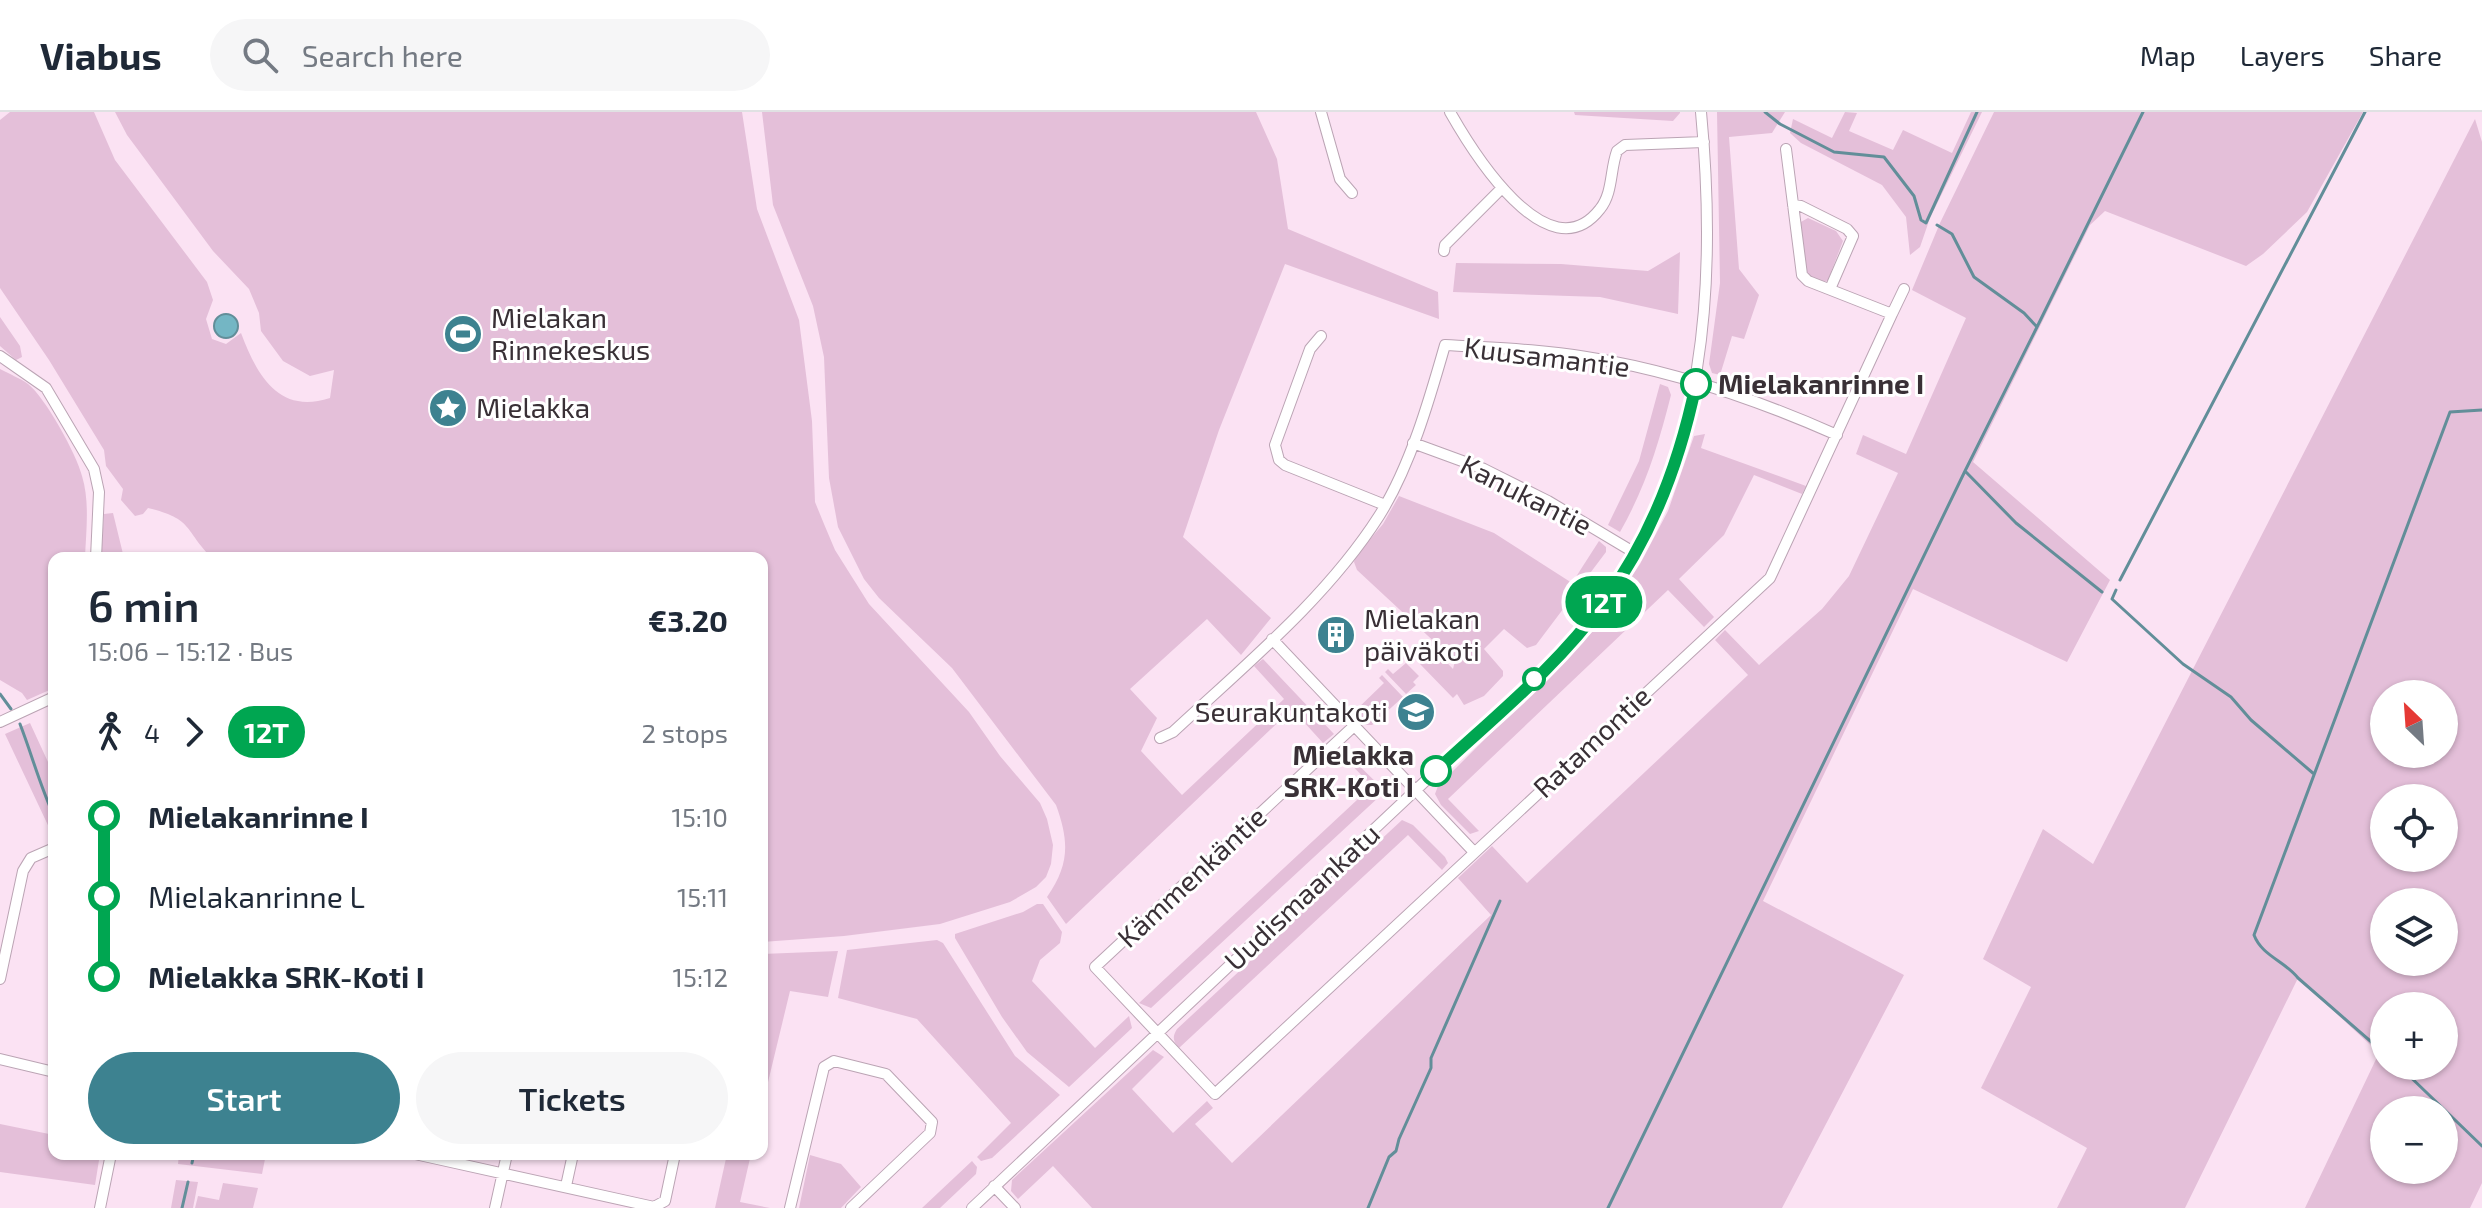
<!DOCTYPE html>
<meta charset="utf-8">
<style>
:root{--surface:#fff;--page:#f6f6f7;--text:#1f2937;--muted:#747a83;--line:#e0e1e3;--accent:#3d8290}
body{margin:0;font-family:"Exo 2",sans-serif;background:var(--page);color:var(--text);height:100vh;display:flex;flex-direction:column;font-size:30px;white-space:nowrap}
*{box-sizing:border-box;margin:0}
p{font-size:26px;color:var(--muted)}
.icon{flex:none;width:44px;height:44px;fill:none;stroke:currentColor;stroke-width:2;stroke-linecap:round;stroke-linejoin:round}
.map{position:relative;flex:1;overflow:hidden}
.side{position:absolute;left:48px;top:440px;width:720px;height:608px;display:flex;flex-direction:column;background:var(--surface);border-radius:16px;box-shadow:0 2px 6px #0004}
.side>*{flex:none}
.badge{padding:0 16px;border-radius:26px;font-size:28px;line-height:52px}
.needle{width:52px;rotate:335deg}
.tools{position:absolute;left:2370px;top:568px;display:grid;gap:16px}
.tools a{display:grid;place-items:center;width:88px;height:88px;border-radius:50%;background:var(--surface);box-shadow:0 2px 6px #0004;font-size:40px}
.map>.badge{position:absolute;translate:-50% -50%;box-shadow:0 0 0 4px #fff}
.legs{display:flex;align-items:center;gap:12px;height:88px;padding:0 40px;font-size:26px}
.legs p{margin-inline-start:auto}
.overview{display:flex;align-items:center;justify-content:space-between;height:136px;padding:0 40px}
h1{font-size:44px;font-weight:600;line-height:60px}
.cta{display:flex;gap:16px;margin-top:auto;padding:16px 40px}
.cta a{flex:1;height:92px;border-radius:48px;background:var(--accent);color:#fff;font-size:32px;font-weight:600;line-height:92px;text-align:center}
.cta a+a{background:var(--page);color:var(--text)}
ul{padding:0 40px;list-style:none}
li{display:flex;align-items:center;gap:28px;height:80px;font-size:30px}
li i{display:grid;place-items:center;width:12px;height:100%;margin:0 10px;background:currentColor}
li i::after{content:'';width:20px;height:20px;margin:-10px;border:6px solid;border-radius:50%;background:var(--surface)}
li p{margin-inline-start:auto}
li:first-child i{background:linear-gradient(#0000 50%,currentColor 0)}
li:last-child i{background:linear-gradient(currentColor 50%,#0000 0)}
header{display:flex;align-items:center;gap:48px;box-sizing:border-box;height:112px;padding:0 40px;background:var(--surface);border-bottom:2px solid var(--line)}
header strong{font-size:38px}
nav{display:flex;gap:44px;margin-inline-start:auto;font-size:28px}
.search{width:560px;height:72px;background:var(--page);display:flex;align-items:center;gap:20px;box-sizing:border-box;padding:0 28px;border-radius:44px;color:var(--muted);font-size:30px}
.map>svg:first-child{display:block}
.green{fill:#e4bfd9;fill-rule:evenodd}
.water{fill:#74b6c4;stroke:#628e99;stroke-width:2}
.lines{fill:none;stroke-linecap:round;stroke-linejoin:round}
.stream{stroke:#628e99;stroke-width:3}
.minor-casing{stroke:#bba4b4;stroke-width:12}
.minor{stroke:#fff;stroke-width:10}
.line-1-casing{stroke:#fff;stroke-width:18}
.line-1{stroke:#00a651;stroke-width:12}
.stop-1-dot{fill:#fff;stroke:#00a651;stroke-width:4}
.labels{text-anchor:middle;stroke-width:6;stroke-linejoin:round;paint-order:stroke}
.poi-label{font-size:28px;fill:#393036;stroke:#fff;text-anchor:start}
.street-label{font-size:28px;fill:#393036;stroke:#fff}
.stop-label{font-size:28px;font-weight:bold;fill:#393036;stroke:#fff;text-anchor:start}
</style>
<header>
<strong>Viabus</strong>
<div class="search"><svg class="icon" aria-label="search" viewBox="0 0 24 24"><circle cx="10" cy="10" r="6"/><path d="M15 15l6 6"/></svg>Search here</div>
<nav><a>Map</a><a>Layers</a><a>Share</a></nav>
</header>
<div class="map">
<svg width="2482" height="1096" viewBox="0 0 2482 1096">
<rect width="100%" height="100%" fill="#fbe2f3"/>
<path class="green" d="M10,0H94L115,48L207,170L213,188L206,207L212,227L226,232L241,221C257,263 278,303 330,286L334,258L310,264L283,249L261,219L259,201L249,177L213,139L127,23L115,0H742L757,97L799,208L812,309L815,390L824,412L835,438L869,492L969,600L1000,644L1040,691L1047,707L1053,733L1051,752L1046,765L1036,775L1010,790L940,812L844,824L762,830V446H212C184,418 194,407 148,396L143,402L135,404L121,388L123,377L106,354L104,338L49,248L0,176V8Z
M762,0H1256L1277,47L1288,117L1438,180L1439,207L1285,152L1219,318L1183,425L1271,506L1241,543L1207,507L1130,577L1157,606L1141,639L1182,683L1284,587L1254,554L1263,547L1334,622L1323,631L1292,597L1066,812L1047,785C1070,752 1069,729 1056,693L952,556L879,486L864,467L838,415L829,366L824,245L813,194L773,93Z
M1574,0H1680V1L1673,9L1575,3Z
M1717,0H1785L1772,21L1729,25L1739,157L1759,183L1744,227L1732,224L1720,263L1712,261L1709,252L1720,171Z
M1845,0L1857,1L1849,19L1893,38L1903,18L1952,41L1971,0H1982L1930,106L1920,135L1910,143L1906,105L1882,73L1801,31L1790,21L1793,7L1832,26Z
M1994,0H2363L2307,100L2263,142L2246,154L2105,99L2090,113L1973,350L2110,468L2067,550L1913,477L1763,789L1904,863L1782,1096H1092L1053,1054L1018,1087L1011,1079L1012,1068L1153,938L1164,945L1132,977L1173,1021L1207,989L1213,996L1195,1012L1232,1051L1491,803L1458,766L1492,734L1527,771L1748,563L1715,528L1725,518L1759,553L1822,497L1849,464L1898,361L1856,342L1863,323L1906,342L1966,206L1912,178L1940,111Z
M2475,7L2482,30V1071L2470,1096H2305L2379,941L2298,866L2185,1096H2057L2087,1036L1981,976L2031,875L1983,847L2043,717L2093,752ZM2384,582H2444V642H2384ZM2384,686H2444V746H2384ZM2384,790H2444V850H2384ZM2384,894H2444V954H2384ZM2444,998V1058H2384V998Z
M1808,106L1836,119L1843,129L1828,168C1820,174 1814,167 1806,162L1799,111Z
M1680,140L1678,202L1600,185L1453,180L1456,151L1561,152L1648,159Z
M0,205L20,234L22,245L16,248L0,234Z
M0,257C9,262 20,266 28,272C45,285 77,343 82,364C90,390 86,420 85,446H54V576L27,588L22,581L0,568Z
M1660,272L1668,275L1671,283C1658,334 1646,374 1620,420L1608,413L1639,349Z
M1705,322L1701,336L1806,374L1802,382L1754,363L1724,423L1679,467L1714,505L1704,515L1668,478L1448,687L1479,719L1470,722L1441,693L1435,682L1438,674L1598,514L1640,452L1668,399L1694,324Z
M1399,384L1494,421L1572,471L1599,429L1606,435V440L1536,533L1527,536L1504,517L1484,537L1503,559V564L1484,584L1464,593L1457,582L1453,586L1420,552L1435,538L1453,557L1455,549L1357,458L1354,450L1356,444L1383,412Z
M113,401L124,446H101L104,402Z
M1406,551L1419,564L1413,570L1416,573L1406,582L1385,560L1388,557L1393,562Z
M1382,563L1403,585L1372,613H1363L1349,600V594L1355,599L1384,571L1379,566Z
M30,611L54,663V726L5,622Z
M1344,639L1382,676L1380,684L1151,896L1139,891L1372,674L1339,640Z
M1402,708L1413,713L1445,745L1448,751L1442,758L1408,723L1179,936C1173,929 1172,925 1177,917Z
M1037,792H1043L1062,820L1060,831L1040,848L1032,869L1095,936L1129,904L1132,916L1069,975L1027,940L1002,905L955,826V822L1023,800Z
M937,828L943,831L1015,944L1060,983L992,1046L981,1049L977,1045L1011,1011L917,907L838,886L847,838Z
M838,839L828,885L790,879L762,995V888L766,870L762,868V842Z
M0,1012L54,1023V1042H100L95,1073L0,1060Z
M179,1042H266L262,1062L178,1052Z
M727,1042H751L740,1090L770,1096H715Z
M810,1043L841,1052L861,1075L841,1096H799Z
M972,1049L977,1055L976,1062L940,1096H922Z
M176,1068L198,1070L193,1096H171Z
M223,1071L258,1076L253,1096H195L198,1084L219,1088Z"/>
<path class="water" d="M214 214a12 12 0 1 1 24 0a12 12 0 1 1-24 0Z"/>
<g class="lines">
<path class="stream" d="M1765,0L1780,12L1834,40L1884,45L1914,84L1921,108L1926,111L1977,0
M1937,113L1952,122L1974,165L2024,201L2037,215L1965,359L2016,411L2102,480
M2037,215L2143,0
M2120,468L2365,0
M2116,478L2112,487L2183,552L2231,585L2251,608L2314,662
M0,582L11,597
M20,612C32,643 40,674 54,704
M2384,941L2298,866C2285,849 2262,844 2254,823L2450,300L2482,298
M2399,954L2482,1034
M192,1051L194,1042
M182,1096L188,1070
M1368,1096L1389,1045L1396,1039L1399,1027L1431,956V946L1500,789
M1608,1096L1965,359"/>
<defs>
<path id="minor" d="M1321,0L1340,67L1352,81
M1450,0C1471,37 1548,164 1600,97C1613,81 1610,58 1617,39L1625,33L1704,30
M1793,93L1801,94L1847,117L1853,124L1830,177
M1444,139L1445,133L1502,76
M1892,202L1904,177
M1321,224L1310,237L1275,333L1279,348L1285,353L1385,393
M0,244L46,276L94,357L99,380L96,446
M1413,331L1484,357L1548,389L1635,441
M1272,527L1474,740
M0,610L54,585
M1354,614L1095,855L1215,982L1770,466L1892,202L1808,169L1802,163L1786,37
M1160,626L1173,620C1245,553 1326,487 1379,404C1410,355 1429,289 1445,233C1492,236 1539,237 1586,245C1671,258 1758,288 1837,323
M0,867L23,759L31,746L54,736
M0,947L54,960
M415,1042L654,1095L665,1089L675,1042
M566,1074L573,1042
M994,1074L1015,1096
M100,1096L111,1042
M495,1096L507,1042
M790,1096L824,955L834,949L886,962L932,1010L930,1021L851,1096
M972,1096L1539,562C1562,539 1585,517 1604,490C1707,347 1717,170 1701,0"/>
</defs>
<use href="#minor" class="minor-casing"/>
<use href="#minor" class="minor"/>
</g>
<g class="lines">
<defs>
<path id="line-1" d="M1436,659C1493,606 1558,554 1604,490C1651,426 1680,349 1696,272"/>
</defs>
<use href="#line-1" class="line-1-casing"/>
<use href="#line-1" class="line-1"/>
</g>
<defs>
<symbol id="stadium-disc" viewBox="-11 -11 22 22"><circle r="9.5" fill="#3d8290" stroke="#fff"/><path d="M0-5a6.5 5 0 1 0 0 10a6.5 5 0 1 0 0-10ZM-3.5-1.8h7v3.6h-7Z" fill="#fff"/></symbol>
<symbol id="sight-disc" viewBox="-11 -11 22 22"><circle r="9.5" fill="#3d8290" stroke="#fff"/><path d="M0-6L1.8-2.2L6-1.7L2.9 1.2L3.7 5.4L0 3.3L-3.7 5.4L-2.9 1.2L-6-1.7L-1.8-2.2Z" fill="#fff"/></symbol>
<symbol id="building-disc" viewBox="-11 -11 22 22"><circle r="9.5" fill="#3d8290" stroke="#fff"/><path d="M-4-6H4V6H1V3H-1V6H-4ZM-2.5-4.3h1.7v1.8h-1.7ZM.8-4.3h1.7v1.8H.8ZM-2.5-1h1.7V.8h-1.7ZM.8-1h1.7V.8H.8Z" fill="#fff"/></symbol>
<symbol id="school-disc" viewBox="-11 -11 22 22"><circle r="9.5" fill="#3d8290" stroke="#fff"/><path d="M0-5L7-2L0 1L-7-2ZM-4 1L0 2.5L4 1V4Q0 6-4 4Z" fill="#fff"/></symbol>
</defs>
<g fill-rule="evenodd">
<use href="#stadium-disc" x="441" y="200" width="44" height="44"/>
<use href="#sight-disc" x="426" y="274" width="44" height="44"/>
<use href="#building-disc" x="1314" y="501" width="44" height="44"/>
<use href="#school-disc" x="1394" y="578" width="44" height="44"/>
</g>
<g class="stop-1-dot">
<circle cx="1696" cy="272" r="14"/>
<circle cx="1534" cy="567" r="10"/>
<circle cx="1436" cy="659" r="14"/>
</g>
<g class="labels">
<g class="poi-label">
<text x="491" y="216">Mielakan<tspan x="491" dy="32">Rinnekeskus</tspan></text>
<text x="476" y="306">Mielakka</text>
<text x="1364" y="517">Mielakan<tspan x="1364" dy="32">päiväkoti</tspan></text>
<text x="1388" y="610" text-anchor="end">Seurakuntakoti</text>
</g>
<g class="street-label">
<text transform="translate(1547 245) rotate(7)" y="10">Kuusamantie</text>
<text transform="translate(1526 383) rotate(27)" y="10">Kanukantie</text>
<text transform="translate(1592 630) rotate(-43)" y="10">Ratamontie</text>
<text transform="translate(1192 765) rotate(-43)" y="10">Kämmenkäntie</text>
<text transform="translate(1302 785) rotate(-43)" y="10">Uudismaankatu</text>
</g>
<g class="stop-label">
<text x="1718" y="282">Mielakanrinne I</text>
<text x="1414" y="653" text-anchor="end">Mielakka<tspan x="1414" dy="32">SRK-Koti I</tspan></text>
</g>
</g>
</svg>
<div class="tools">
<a><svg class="needle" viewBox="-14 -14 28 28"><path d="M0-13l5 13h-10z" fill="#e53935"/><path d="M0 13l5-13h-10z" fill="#747a83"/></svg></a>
<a><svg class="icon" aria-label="locate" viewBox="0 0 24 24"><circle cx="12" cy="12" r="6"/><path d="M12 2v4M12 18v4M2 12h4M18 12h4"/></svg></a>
<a><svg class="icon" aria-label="layers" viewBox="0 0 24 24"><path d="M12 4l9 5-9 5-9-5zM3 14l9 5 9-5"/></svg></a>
<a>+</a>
<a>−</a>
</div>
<b class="badge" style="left:1604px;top:490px;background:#00a651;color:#fff">12T</b>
<section class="side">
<div class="overview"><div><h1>6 min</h1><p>15:06 – 15:12 · Bus</p></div><b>€3.20</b></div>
<div class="legs"><svg class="icon" aria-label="walk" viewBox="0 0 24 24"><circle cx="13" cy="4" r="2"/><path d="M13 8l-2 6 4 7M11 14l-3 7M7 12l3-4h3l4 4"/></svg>4<svg class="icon" aria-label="forward" viewBox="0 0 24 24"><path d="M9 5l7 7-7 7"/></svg><b class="badge" style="background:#00a651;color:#fff">12T</b><p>2 stops</p></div>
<ul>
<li><i style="color:#00a651"></i><b>Mielakanrinne I</b><p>15:10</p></li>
<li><i style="color:#00a651"></i><span>Mielakanrinne L</span><p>15:11</p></li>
<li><i style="color:#00a651"></i><b>Mielakka SRK-Koti I</b><p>15:12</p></li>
</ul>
<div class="cta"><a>Start</a><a>Tickets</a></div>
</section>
</div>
